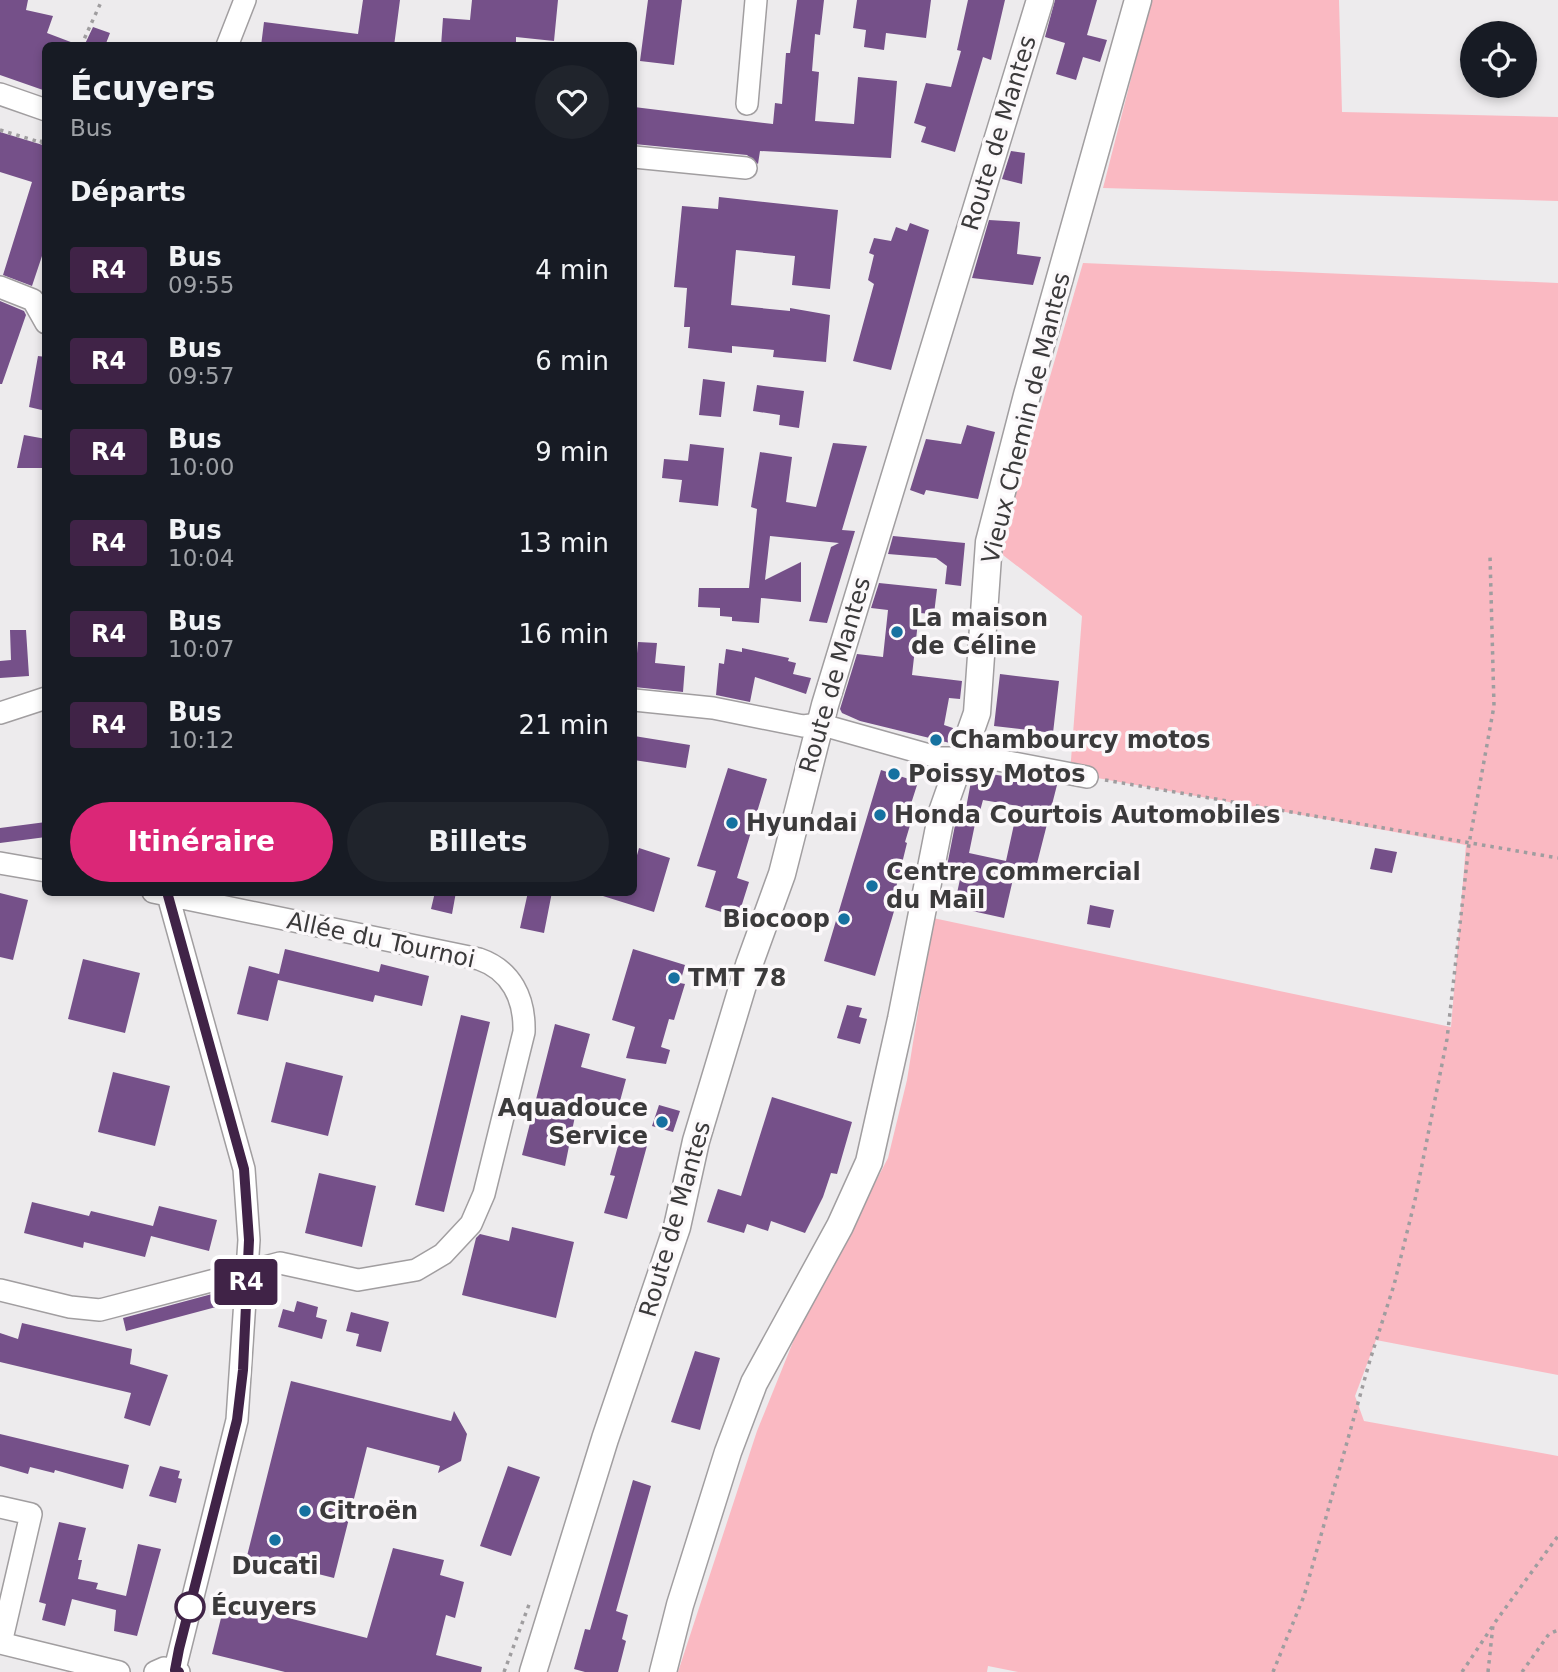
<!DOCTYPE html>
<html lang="fr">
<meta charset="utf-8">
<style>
:root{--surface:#171b24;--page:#20242c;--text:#f1f3f6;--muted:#9ea1a6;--accent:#db2777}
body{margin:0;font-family:"DejaVu Sans",sans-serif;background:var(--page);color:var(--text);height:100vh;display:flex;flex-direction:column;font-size:26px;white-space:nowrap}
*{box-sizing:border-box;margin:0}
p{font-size:23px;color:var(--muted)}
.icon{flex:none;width:38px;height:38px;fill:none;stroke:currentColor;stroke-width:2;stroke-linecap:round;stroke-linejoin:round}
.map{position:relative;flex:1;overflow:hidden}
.panel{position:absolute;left:42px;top:42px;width:595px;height:854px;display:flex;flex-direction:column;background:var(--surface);border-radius:10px;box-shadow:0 4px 10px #0003}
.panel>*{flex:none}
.badge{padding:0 14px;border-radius:5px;font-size:24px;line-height:46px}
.fabs{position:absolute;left:1460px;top:21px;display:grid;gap:14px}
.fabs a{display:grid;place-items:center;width:77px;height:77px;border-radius:50%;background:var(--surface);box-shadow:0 4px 10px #0003;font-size:35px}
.map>.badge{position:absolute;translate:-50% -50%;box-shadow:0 0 0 4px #fff}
h2{padding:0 28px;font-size:26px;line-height:63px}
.round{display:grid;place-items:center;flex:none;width:74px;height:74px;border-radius:37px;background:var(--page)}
.headline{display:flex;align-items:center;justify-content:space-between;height:119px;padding:0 28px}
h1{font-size:33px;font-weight:600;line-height:52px}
.cta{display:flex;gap:14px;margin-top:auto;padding:14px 28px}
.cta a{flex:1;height:80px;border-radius:42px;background:var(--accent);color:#fff;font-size:28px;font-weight:600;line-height:80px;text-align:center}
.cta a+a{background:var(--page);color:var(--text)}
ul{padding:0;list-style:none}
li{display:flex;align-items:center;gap:21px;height:91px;padding:0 28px}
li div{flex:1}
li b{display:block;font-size:26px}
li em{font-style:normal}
li .badge{min-width:77px;font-weight:700;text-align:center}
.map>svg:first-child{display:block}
.green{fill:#fab9c2}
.building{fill:#755089}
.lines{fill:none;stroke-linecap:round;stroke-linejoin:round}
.minor-casing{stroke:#a19ea0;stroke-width:24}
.major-casing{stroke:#a19ea0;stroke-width:29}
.path{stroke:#9f9d9f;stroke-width:3.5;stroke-dasharray:3.5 5;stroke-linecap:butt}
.minor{stroke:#fff;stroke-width:21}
.major{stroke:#fff;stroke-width:26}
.line-casing{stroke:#fff;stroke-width:16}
.line{stroke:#402347;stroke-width:10}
.poi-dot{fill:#1671a0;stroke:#fbf8fa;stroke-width:2.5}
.stop-dot{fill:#fff;stroke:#402347;stroke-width:3.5}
.labels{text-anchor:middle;stroke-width:7;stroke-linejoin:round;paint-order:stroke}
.street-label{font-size:24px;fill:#3b3a3b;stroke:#fbf8fa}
.poi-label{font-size:24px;font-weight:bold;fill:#3b3a3b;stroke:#fbf8fa;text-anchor:start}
.stop-label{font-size:24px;font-weight:bold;fill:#3b3a3b;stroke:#fbf8fa;text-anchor:start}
</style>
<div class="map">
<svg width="1558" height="1672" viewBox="0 0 1558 1672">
<rect width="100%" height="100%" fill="#edebed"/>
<path class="green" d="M1148,0H1339L1342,112L1558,117V201L1103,188L1143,32Z
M1083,263L1558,283V1375L1376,1340L1355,1396L1364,1421L1558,1456V1672H1018L988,1666L987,1672H678L757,1431L797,1332L888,1158L907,1080L933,918L1451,1027L1466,845L1070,773L1082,616L999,552Z"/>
<path class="building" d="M0,0H28L26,10L53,16L47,33L76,44L46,46L43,90L0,75Z
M363,0H400L394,46H261L264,22L358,34Z
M472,0H558L554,41L516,37V43L510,42L509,46H441L443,18L470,20Z
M648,0H682L674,65L640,61Z
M797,0H824L820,35L815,34L812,71L819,72L815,121L854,124L858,77L897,81L891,158L760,151L758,164L747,155L634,144V107L773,124L775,103L782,104L786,53H790Z
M857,0H931L926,38L886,33L884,50L864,47L866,30L853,28Z
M968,0H1005L991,60L983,57L955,152L921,142L926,127L914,123L926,83L951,87L961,51L957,50Z
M1055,0H1097L1087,35L1107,40L1100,62L1083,57L1076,80L1056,74L1065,43L1045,37Z
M93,27L110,33L105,46H84Z
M0,132L46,146V244L32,286L3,275L32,182L0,172Z
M1011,151L1025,153L1022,184L1002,179Z
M719,197L838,210L830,289L792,285L795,256L736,250L731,305L790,311V308L830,315L826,362L773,357L774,350L732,346V353L688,348L690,327H684L687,288L674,287L682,206L718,209Z
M989,220L1020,222L1017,254L1041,257L1033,285L972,278Z
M910,223L929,230L891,370L853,361L874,284L868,280L874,255L869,253L874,238L891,241L896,227L907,231Z
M0,301L24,311L26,315L2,384H0Z
M38,356L46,357V411L29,407Z
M703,379L725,382L721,417L699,415Z
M757,385L804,391L799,428L779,425L780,415L753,411Z
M967,425L995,432L978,499L926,490L924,495L910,490L926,439L961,444Z
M24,435L46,439L43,468H17Z
M833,443L867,446L842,530L855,531L827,623L809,621L831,547L839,543L770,536L765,580L801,562V602L761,598L759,623L732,621V617L720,616V608L698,607L699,588H749L757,509L751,507L760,452L792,457L786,502L816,507Z
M690,444L724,448L718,506L679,502L682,480L662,478L664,459L688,461Z
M893,536L965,543L961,586L945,584L947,566L936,558L888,554Z
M879,583L937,589L934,614L919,613L912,675L962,681L960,699L949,698L944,725L953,728L950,743L860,721L842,713L840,709L857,654L883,657L888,610L871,608Z
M10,630H26L29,676L0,678V661L11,660Z
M638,642L657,643L655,663L685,666L683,692L634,687Z
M742,648L789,658L788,661L796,663L793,674L811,678L806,694L755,677L750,702L716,695L719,663L724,664L726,649L742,652Z
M1000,674L1059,681L1053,733L994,726Z
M634,736L690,745L686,768L634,760Z
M728,768L767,779L737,878L749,882L738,917L705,907L716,871L697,866Z
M881,770L918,782L909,810L914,812L905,842L907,843L893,900L897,901L875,976L824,961Z
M973,771L1057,785L1032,883L1013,879L1004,918L954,907L962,870L947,866L956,820L975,824L969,853L1006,861L1018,806L983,800L980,811L966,808Z
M46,822V837L0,843V828Z
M639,848L670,858L654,912L603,896L604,892H634V866Z
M1375,848L1397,852L1392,873L1370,869Z
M435,892H456L452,914L431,909Z
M528,892H552L544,933L520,928Z
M0,893L28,900L13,960L0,957Z
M1090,905L1114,910L1110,928L1087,924Z
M285,949L379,972L381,964L429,976L422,1006L375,995L373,1002L278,980L268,1021L237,1014L249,966L279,974Z
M633,949L685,965L680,983L685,984L674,1020L669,1019L661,1047L670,1050L666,1064L626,1058L635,1027L612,1020Z
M83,959L140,973L125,1033L68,1019Z
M847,1005L862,1008L859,1017L867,1019L860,1044L837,1038Z
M461,1015L490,1022L444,1212L415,1205Z
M555,1024L590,1034L581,1067L626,1079L617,1112L578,1101L565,1166L522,1155Z
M286,1062L343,1076L328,1136L271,1122Z
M113,1072L170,1086L155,1146L98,1132Z
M772,1097L852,1122L837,1174L831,1173L823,1197L805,1233L771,1221L768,1231L747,1224L744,1233L707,1222L718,1189L741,1196Z
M659,1105L680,1111L673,1132L652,1126Z
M621,1135L648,1142L627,1219L604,1213L614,1179L615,1176L610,1175Z
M319,1173L376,1186L362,1247L305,1233Z
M32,1202L89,1216L91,1211L153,1226L159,1206L217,1220L209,1251L151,1236L145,1257L84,1242L83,1248L24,1233Z
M512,1227L574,1242L556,1318L462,1295L476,1238L480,1234L509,1241Z
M212,1294L216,1307L126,1331L123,1318Z
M297,1301L318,1307L316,1317L327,1320L322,1339L278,1327L283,1309L294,1312Z
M351,1312L389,1322L381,1352L356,1346L359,1334L346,1331Z
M22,1323L132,1349L130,1364L168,1375L150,1426L124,1418L131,1393L0,1362V1333L18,1339Z
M695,1351L720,1358L700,1430L671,1422Z
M291,1381L451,1421L454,1411L467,1434L461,1461L438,1473L440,1466L367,1447L334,1578L247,1556Z
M0,1434L129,1465L123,1489L55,1470L54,1473L30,1467L28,1474L0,1466Z
M160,1466L180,1471L178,1478L182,1479L176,1503L149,1496Z
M508,1466L540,1477L511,1556L480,1546Z
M633,1480L651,1486L616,1611L628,1615L622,1639L626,1641L618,1672H585L574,1669L585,1629L590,1630Z
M59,1522L86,1528L78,1560H82L78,1579L98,1583L96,1589L126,1596L138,1544L161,1549L137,1636L114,1631L116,1610L72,1599L65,1626L42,1620L46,1604L39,1602Z
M393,1548L444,1560L440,1575L464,1582L455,1618L446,1615L436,1655L482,1667L481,1672H285L212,1654L225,1602L367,1638Z"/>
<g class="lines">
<defs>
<path id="minor" d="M227,46L245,0
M0,94L46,110
M747,104L756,0
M634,157L746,168
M0,287L33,300L46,323
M634,700L713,708L803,726L819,724L940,758H987L1087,777
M0,713L46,698
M0,863L46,871
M167,892L244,1169L249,1240L237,1420L175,1669
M0,1290L70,1307L100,1310L280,1263L358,1280L416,1270L443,1254L471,1224L484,1194L524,1032C525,998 511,970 479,959L153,892
M0,1507L31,1514L1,1643
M0,1643L119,1672
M155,1672L164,1668L179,1672"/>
<path id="major" d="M533,1672L605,1439L677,1227L696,1141L749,965L782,874L825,705L1040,0
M663,1672L680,1605L728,1452L754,1383L840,1226L869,1162L901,1019L942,812L977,713L989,542L1027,395L1138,0"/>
</defs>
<use href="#minor" class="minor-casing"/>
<use href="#major" class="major-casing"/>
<path class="path" d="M81,46L102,0
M0,130L46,144
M41,143L46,128
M1105,780L1558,858
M504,1672L530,1602
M1273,1672L1304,1596L1370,1360L1394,1285L1415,1200L1447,1039L1469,844L1494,706L1490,556
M1462,1672L1492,1627
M1488,1672L1493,1625L1558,1536
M1522,1672L1549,1634L1558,1630"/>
<use href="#minor" class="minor"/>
<use href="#major" class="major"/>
</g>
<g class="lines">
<defs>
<path id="line" d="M167,892L244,1169L249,1240L243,1370L237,1420L179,1649L175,1670L179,1672"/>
</defs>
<use href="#line" class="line-casing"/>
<use href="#line" class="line"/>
</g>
<g class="poi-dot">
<circle cx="897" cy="632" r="7"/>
<circle cx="936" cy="740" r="7"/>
<circle cx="894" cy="774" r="7"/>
<circle cx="880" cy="815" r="7"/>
<circle cx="732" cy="823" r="7"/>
<circle cx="872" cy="886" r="7"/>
<circle cx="844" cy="919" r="7"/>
<circle cx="674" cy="978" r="7"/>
<circle cx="662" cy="1122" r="7"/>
<circle cx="305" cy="1511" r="7"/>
<circle cx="275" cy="1540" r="7"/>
</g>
<circle class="stop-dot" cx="190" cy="1607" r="14"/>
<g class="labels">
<g class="street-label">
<text transform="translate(999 133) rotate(-73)" y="8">Route de Mantes</text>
<text transform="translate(1026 418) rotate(-76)" y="8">Vieux Chemin de Mantes</text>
<text transform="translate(835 675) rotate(-74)" y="8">Route de Mantes</text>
<text transform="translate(381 940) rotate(12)" y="8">Allée du Tournoi</text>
<text transform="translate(675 1219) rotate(-74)" y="8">Route de Mantes</text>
</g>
<g class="poi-label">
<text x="911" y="626">La maison<tspan x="911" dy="28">de Céline</tspan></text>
<text x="950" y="748">Chambourcy motos</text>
<text x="908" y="782">Poissy Motos</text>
<text x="894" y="823">Honda Courtois Automobiles</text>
<text x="746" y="831">Hyundai</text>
<text x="886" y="880">Centre commercial<tspan x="886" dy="28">du Mail</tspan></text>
<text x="830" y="927" text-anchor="end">Biocoop</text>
<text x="688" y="986">TMT 78</text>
<text x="648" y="1116" text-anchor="end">Aquadouce<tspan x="648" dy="28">Service</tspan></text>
<text x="319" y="1519">Citroën</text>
<text x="275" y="1574" text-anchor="middle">Ducati</text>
</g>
<g class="stop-label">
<text x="211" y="1615">Écuyers</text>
</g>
</g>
</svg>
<div class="fabs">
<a><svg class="icon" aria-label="locate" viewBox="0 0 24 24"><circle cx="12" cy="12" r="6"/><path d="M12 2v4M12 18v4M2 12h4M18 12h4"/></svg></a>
</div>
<b class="badge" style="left:246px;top:1282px;background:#402347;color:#fff">R4</b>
<section class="panel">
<div class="headline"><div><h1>Écuyers</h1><p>Bus</p></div><a class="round"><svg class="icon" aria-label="heart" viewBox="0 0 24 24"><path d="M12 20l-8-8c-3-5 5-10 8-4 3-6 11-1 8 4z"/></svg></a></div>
<h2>Départs</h2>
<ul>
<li><span class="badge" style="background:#402347;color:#fff">R4</span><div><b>Bus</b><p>09:55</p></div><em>4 min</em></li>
<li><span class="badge" style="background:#402347;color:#fff">R4</span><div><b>Bus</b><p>09:57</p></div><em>6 min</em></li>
<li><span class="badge" style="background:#402347;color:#fff">R4</span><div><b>Bus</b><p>10:00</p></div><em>9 min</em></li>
<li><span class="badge" style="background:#402347;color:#fff">R4</span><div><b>Bus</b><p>10:04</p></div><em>13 min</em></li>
<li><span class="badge" style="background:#402347;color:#fff">R4</span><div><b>Bus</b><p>10:07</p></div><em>16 min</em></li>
<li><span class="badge" style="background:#402347;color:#fff">R4</span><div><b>Bus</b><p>10:12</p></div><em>21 min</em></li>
</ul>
<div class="cta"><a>Itinéraire</a><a>Billets</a></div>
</section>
</div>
